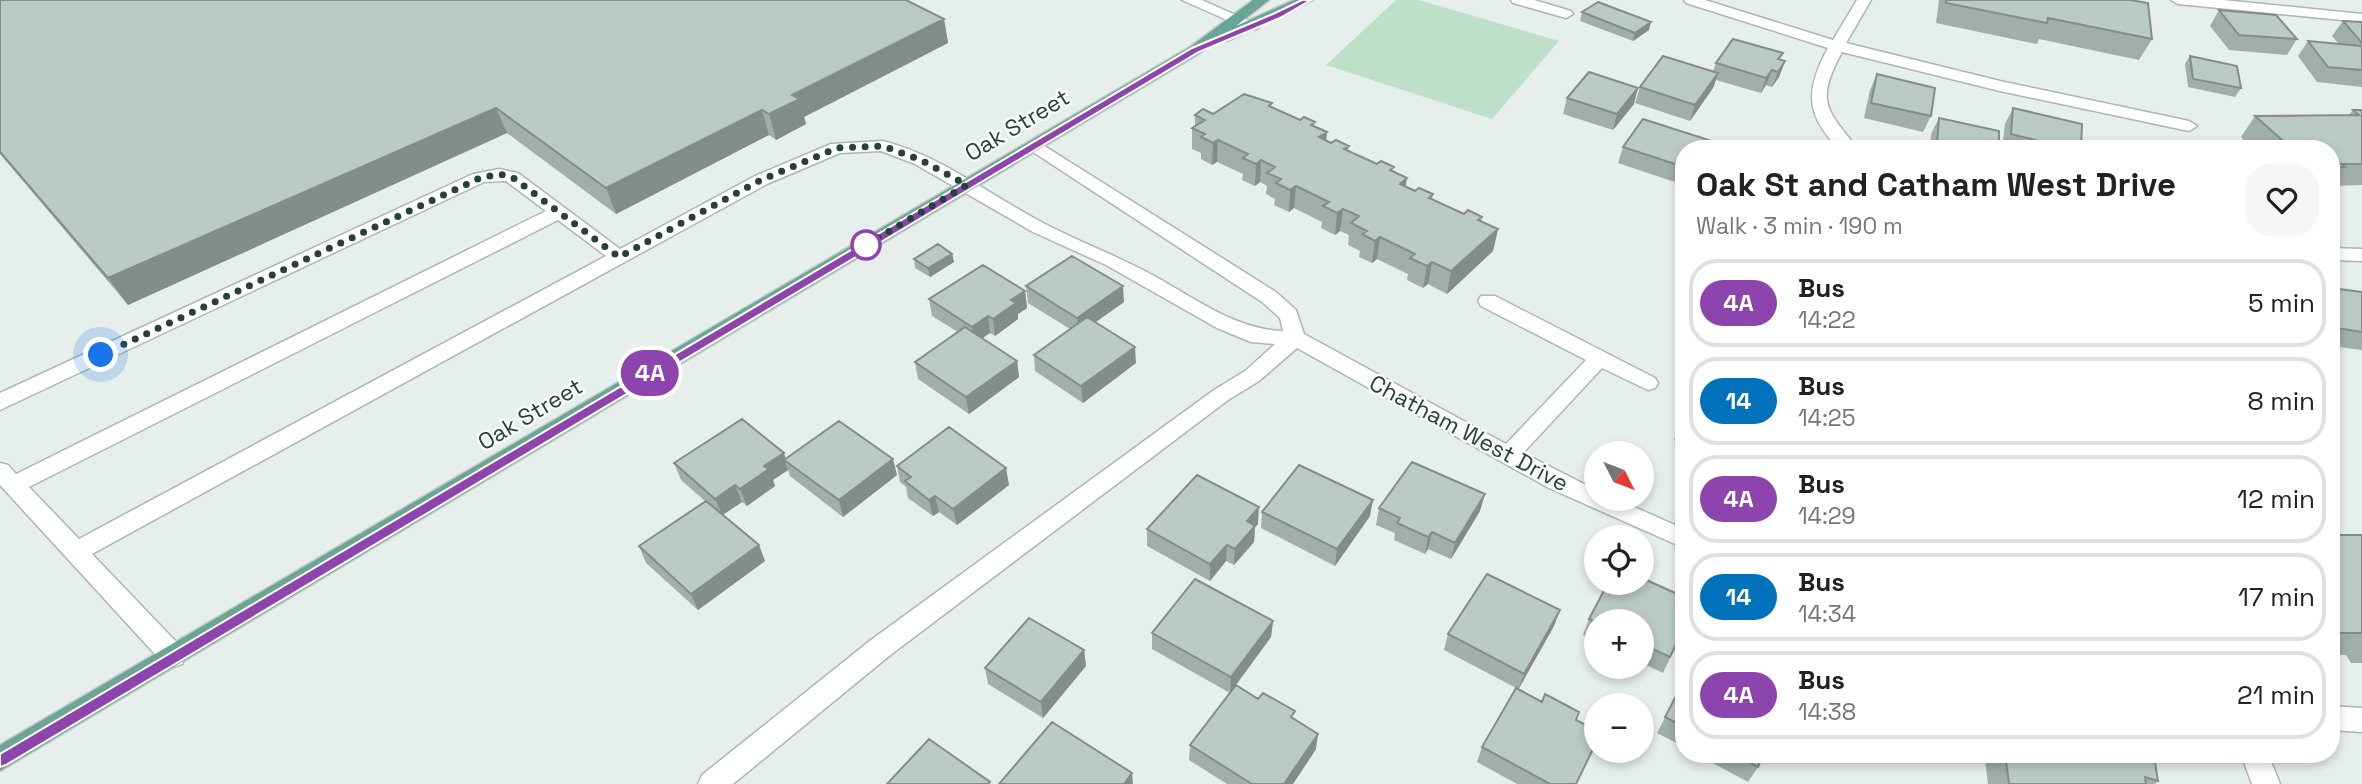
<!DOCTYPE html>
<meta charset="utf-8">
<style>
:root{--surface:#fff;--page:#f6f6f6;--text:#222;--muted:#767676;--line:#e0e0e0}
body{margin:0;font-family:"Space Grotesk",sans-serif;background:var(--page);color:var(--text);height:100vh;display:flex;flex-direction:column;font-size:26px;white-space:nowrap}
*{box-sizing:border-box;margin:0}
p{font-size:23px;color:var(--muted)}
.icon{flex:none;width:38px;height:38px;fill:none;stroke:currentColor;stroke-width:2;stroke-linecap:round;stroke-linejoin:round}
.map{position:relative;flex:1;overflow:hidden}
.sheet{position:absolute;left:1675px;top:140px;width:665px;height:623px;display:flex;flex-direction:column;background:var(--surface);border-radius:28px;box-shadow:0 4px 10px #0003}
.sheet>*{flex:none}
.badge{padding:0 14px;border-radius:23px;font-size:24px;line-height:46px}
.needle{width:46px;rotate:132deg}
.buttons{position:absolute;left:1584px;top:441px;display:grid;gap:14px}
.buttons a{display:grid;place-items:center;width:70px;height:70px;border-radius:50%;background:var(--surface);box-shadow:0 4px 10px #0003;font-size:35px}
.you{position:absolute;width:35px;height:35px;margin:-18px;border:5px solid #fff;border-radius:50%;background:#1a73e8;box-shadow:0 0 0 10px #1a73e833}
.map>.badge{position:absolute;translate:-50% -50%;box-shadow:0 0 0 4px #fff}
.round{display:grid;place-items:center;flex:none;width:74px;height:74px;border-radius:28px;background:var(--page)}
.overview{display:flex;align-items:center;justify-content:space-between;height:119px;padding:0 21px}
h1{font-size:33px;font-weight:800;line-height:52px}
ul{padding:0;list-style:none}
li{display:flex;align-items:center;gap:21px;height:88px;margin:0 14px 10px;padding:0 7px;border:4px solid var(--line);border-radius:28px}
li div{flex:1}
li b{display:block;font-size:26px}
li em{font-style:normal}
li .badge{min-width:77px;font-weight:700;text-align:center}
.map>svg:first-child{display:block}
.green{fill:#bfe0c8}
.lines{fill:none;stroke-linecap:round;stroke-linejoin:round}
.minor-casing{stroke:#a8b8b2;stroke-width:3}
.major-casing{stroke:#c2cac8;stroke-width:3}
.minor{fill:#fff;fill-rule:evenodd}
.major{fill:#6aa596;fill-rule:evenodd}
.wall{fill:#a1aea9}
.shaded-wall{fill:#838d89}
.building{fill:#bbcac4;stroke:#838d89;stroke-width:2}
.line{fill:#8e44ad;stroke:#fff;stroke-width:2}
.walk{stroke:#24423a;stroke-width:7;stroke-dasharray:0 12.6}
.stop-dot{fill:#fff;stroke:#8e44ad;stroke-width:3.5}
.labels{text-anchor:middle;stroke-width:5;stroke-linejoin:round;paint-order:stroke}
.street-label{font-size:23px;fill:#24423a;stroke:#f7fbf9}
</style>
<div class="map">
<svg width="2362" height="784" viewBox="0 0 2362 784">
<rect width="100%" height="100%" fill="#e6efeb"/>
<path class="green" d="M1396,0H1419L1559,41L1492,119L1326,65Z"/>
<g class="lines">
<defs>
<path id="minor" d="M1182,0H1202L1260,26L1257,29H1247Z
M1511,0H1534L1571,11L1573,14L1566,18L1513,3Z
M1684,0H1705L1833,40L1857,0H1871L1846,43L2000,81L2189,121L2197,126L2189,131L2000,91L1842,52C1815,102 1826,109 1858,149H1839C1804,114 1806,89 1828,48L1686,3Z
M2171,0H2223L2362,14V22L2178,4Z
M883,141C942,156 991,196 1045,224C1082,243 1120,257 1156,277C1196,299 1237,330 1283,331L1280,318L1262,302L1024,146L1032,141L1038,142L1276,292L1296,310L1304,334L1506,444L1586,360L1481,306L1478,301L1481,296H1495L1655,378L1658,383L1655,388L1648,390L1602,368L1523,453L1596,490V499H1616L1684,529V548L1549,488L1297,348L1259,381L1228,400L889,656L733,784H698L702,775L871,640L1214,390L1245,371L1275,344L1251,342L1217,328L1106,265L1033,232L915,164L881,151L840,153L767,184L92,554L182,648L186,656L182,664L173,667L164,664L0,485V463L8,465L16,474L546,211L506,181L484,182L0,410V393L473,174L499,169L518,173L620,249L755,176L831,144ZM558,220L606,256L79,539L29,487Z
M2331,248L2362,249V261L2331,260Z
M2331,706L2362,708V732L2331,730Z
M2241,754H2268L2280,784H2252Z"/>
<path id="major" d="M1253,0H1269L1236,26L1294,0H1313L1228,41H1217L1200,53L0,771V745L1190,47Z"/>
</defs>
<use href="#minor" class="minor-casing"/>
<use href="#major" class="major-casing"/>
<use href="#minor" class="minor"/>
<use href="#major" class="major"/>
</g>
<path class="wall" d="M0,0L944,19L948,43L804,117L806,124L776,140L769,135L616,214L507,133L128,305L0,154Z
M1939,0H2130L2152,39L2139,60L2039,39L2037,44L1936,23Z
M2219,10L2297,39L2287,55L2229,50L2210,26Z
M1582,12L1649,30L1633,41L1580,21Z
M2343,21L2362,22V87L2317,82L2298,56L2308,41L2339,44L2332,36Z
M2190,56L2241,88L2235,97L2188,87L2185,64Z
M1780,60L1785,61L1779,77L1772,87L1766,85L1761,93L1716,80L1713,88L1690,121L1635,103L1640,87L1713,71L1716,63Z
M1877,74L1931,116L1923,132L1864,118L1870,90Z
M1567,98L1634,104L1613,130L1563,114Z
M1272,107L1300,120L1315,122L1314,126L1327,132L1326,141L1331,143L1349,146L1348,151L1393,171L1406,187L1415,191L1433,194L1432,199L1464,214L1482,217L1481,221L1498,229L1493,251L1447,294L1428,284L1423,288L1407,280L1408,274L1377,259L1372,263L1359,257L1360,251L1348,245L1349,235L1340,231L1335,235L1321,228L1322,222L1294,208L1289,212L1274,205L1275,199L1266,194L1267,186L1260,182L1255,186L1242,180L1243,174L1217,162L1212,165L1201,159V153L1192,149V128L1195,126V115L1213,114Z
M2013,108L2081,149H2002L2005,124Z
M2353,110H2362V185L2331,186V149H2253L2241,137L2255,116L2349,115Z
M1939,118L1999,149H1930L1931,134Z
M1623,147L1684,149V185L1618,163Z
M952,254L954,262L930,277L915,268L914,259Z
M1026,286L1124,302L1095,322L1136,363L1083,403L1035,371L1034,355L1070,329L1028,303Z
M2331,288L2362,292V350L2331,346Z
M1025,291L1027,308L1018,314V319L995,336L990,333L982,338L1017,361L1019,377L969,414L918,379L915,362L958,332L932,316L929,299Z
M1684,416V444L1674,440Z
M786,459L897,475L843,517L790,476L788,470L773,480L775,486L747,506L742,502L723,515L765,561L698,610L646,563L639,546L705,501L681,480L674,463Z
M897,466L1009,485L957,525L939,512L933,516L908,498L906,487L900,482Z
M1379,508L1480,511L1451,559L1428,549L1425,554L1394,540L1395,533L1376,525Z
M1262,512L1370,516L1335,566L1261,528Z
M1258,524L1255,527L1254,542L1234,565L1226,561L1210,581L1147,546V529Z
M2331,535H2362V663H2351L2346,655H2331Z
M1642,578L1684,597V628L1663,673L1642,663V621H1596V641L1583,635L1589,619L1608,583H1642Z
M1273,621L1271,637L1236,685L1294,719L1316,749L1293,784H1227L1189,760L1190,745L1230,693L1152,649V633Z
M1554,626L1518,690L1576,720L1577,784H1517L1477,762L1482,747L1516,688L1444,650L1448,634Z
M1084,650L1086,666L1043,718L988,684L985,668Z
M1684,681V747L1657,733Z
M1696,754H1763L1758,767L1748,782Z
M1973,754H2143L2144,760L2158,781L2155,784H1988L1985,760L1973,757Z"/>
<path class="shaded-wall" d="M944,19L948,43L804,117L806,124L776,140L769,114L792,95Z
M1651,22L1649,30L1633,41L1635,33Z
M1785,61L1779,77L1772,87L1778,72Z
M1772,70L1766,85L1761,93L1766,78Z
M1718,73L1713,88L1690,121L1695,105Z
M1638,88L1634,104L1613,130L1617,114Z
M496,108L507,133L128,305L108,278Z
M762,110L769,135L616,214L606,188Z
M1327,132L1325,153L1319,137Z
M1218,140L1217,162L1212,165L1213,143Z
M1261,160L1260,182L1255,186L1256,164Z
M1407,178L1404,200L1400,184Z
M1296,186L1294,208L1289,212L1290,190Z
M1343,209L1340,231L1335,235L1337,213Z
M1498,229L1493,251L1447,294L1451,271Z
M1380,237L1377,259L1372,263L1375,241Z
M952,254L954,262L930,277L928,268Z
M1432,262L1428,284L1423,288L1427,266Z
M1123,286L1124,302L1079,334L1077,318Z
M1025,291L1027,308L1018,314V319L995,336L993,319L1011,300Z
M988,316L990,333L974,344L972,327Z
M1135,347L1136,363L1083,403L1081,386Z
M1017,361L1019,377L969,414L966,397Z
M784,453L787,462L784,460L788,470L773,480L775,486L747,506L740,489L764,466Z
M893,459L897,475L843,517L839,500Z
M1006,468L1009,485L957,525L953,509Z
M735,485L742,502L722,515L715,499Z
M1485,494L1480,511L1451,559L1455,543Z
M935,496L939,512L933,516L929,500Z
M1373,500L1370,516L1335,566L1337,549Z
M1259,507L1258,524L1255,527L1254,542L1234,565L1235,549L1247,521Z
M1432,532L1428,549L1425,554L1428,537Z
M759,545L765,561L698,610L691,594Z
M1227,545L1226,561L1210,581V564Z
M1560,610L1554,626L1518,690L1524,674Z
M1273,621L1271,637L1230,693L1231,677Z
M1084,650L1086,666L1043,718L1041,702Z
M1318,734L1316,749L1293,784H1284Z
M1132,773L1133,784H1124Z"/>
<path class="building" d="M0,0H906L944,19L792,95L800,99L769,114L762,110L606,188L496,108L108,278L0,152Z
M1946,0H2130L2148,3L2152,39L2048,18L2047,23L1946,3Z
M1598,2L1651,22L1635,33L1582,12Z
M2219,10L2276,15L2297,39L2239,35Z
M2343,21L2362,22V43Z
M1733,39L1783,53L1778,59L1785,61L1778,72L1772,70L1766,78L1716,63Z
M2308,41L2362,46V70L2328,67Z
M1663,56L1718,73L1695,105L1640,87Z
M2190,56L2237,66L2241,88L2193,79Z
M1589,72L1638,88L1617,114L1567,98Z
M1877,74L1935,88L1931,116L1871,103Z
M1244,94L1272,103L1269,106L1300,120L1304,117L1315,122L1311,125L1327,132L1319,137L1331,143L1336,140L1349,146L1344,149L1377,164L1381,161L1394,167L1390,170L1407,178L1400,184L1415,191L1419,188L1433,194L1429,198L1464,214L1468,210L1482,217L1478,220L1498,229L1451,271L1432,262L1427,266L1410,258L1415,254L1380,237L1375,241L1362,234L1367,231L1351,223L1359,216L1343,209L1337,213L1323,206L1329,202L1296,186L1290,190L1276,183L1281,179L1267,173L1275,167L1261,160L1256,164L1243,158L1248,154L1218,140L1213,143L1201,137L1205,134L1192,128L1205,120L1195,115L1203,109L1213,114Z
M2013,108L2082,124L2081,149H2072L2011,134Z
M2353,110H2362V164H2341L2345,167L2332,168L2331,166V149H2292L2255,116L2359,115Z
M1939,118L1999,131V149H1950L1937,146Z
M1643,119L1718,143L1714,149H1684V167L1623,147Z
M938,244L952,254L928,268L914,259Z
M1072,256L1123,286L1077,318L1026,286Z
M983,265L1025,291L1011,300L1016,303L993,319L988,316L972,327L929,299Z
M2331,288L2362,292V332L2331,327Z
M1087,317L1135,347L1081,386L1034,355Z
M965,327L1017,361L966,397L915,362Z
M742,419L784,453L764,466L769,469L740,489L735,485L715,499L674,463Z
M839,421L893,459L839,500L784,460Z
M949,427L1006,468L953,509L935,496L929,500L905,481L911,477L897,466Z
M1412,462L1485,494L1455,543L1432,532L1428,537L1397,523L1400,518L1379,508Z
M1299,465L1373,500L1337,549L1262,512Z
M1197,475L1259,507L1247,521L1255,526L1235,549L1227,545L1210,564L1147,529Z
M706,501L759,545L691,594L639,546Z
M2331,535H2362V633H2338L2331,623Z
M1487,574L1560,610L1524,674L1448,634Z
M1642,578L1684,597V628L1670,657L1642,644V621H1596V622L1589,619L1608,583H1642Z
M1195,579L1273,621L1231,677L1152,633Z
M1029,618L1084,650L1041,702L985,668Z
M1684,681V727L1665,717Z
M1236,685L1258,699L1263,693L1295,711L1291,717L1318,734L1284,784H1252L1190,745Z
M1516,688L1542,702L1545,694L1579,712L1576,720L1596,730V743L1576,784H1550L1482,747Z
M1052,722L1132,773L1124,784H999Z
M929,739L990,782L988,784H887Z
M1734,754H1763L1758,767Z
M2005,754H2143L2144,760L2155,762L2158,781L2145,777L2146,784H2009Z"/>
<path class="line" d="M1302,0H1311L1280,18L1199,52L6,765L0,767V754L1192,48L1273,14Z"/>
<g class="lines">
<path class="walk" d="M101,355L480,178L499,174L512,177L619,257L761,180L837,148L883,146L921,160L967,185L866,245"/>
</g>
<circle class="stop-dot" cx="866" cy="245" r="14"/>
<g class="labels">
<g class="street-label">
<text transform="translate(1017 125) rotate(-31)" y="8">Oak Street</text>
<text transform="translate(530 414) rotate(-31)" y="8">Oak Street</text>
<text transform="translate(1469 433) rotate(28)" y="8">Chatham West Drive</text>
</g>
</g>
</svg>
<div class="buttons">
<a><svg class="needle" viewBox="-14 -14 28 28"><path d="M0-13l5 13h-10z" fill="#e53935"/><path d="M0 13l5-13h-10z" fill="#767676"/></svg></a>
<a><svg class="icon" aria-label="locate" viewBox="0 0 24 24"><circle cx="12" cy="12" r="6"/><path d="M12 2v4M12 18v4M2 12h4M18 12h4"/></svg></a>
<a>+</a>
<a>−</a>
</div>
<div class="you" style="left:101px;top:355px"></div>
<b class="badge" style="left:650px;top:373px;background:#8e44ad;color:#fff">4A</b>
<section class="sheet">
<div class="overview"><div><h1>Oak St and Catham West Drive</h1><p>Walk · 3 min · 190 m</p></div><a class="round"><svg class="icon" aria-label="heart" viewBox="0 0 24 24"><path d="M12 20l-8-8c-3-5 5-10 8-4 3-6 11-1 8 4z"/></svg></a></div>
<ul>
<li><span class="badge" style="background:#8e44ad;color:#fff">4A</span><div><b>Bus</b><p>14:22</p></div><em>5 min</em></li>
<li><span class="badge" style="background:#0072bc;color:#fff">14</span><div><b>Bus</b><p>14:25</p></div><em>8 min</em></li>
<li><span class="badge" style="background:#8e44ad;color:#fff">4A</span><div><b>Bus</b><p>14:29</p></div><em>12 min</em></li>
<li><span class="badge" style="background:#0072bc;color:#fff">14</span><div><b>Bus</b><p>14:34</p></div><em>17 min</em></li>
<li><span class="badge" style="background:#8e44ad;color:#fff">4A</span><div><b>Bus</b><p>14:38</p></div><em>21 min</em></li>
</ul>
</section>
</div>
